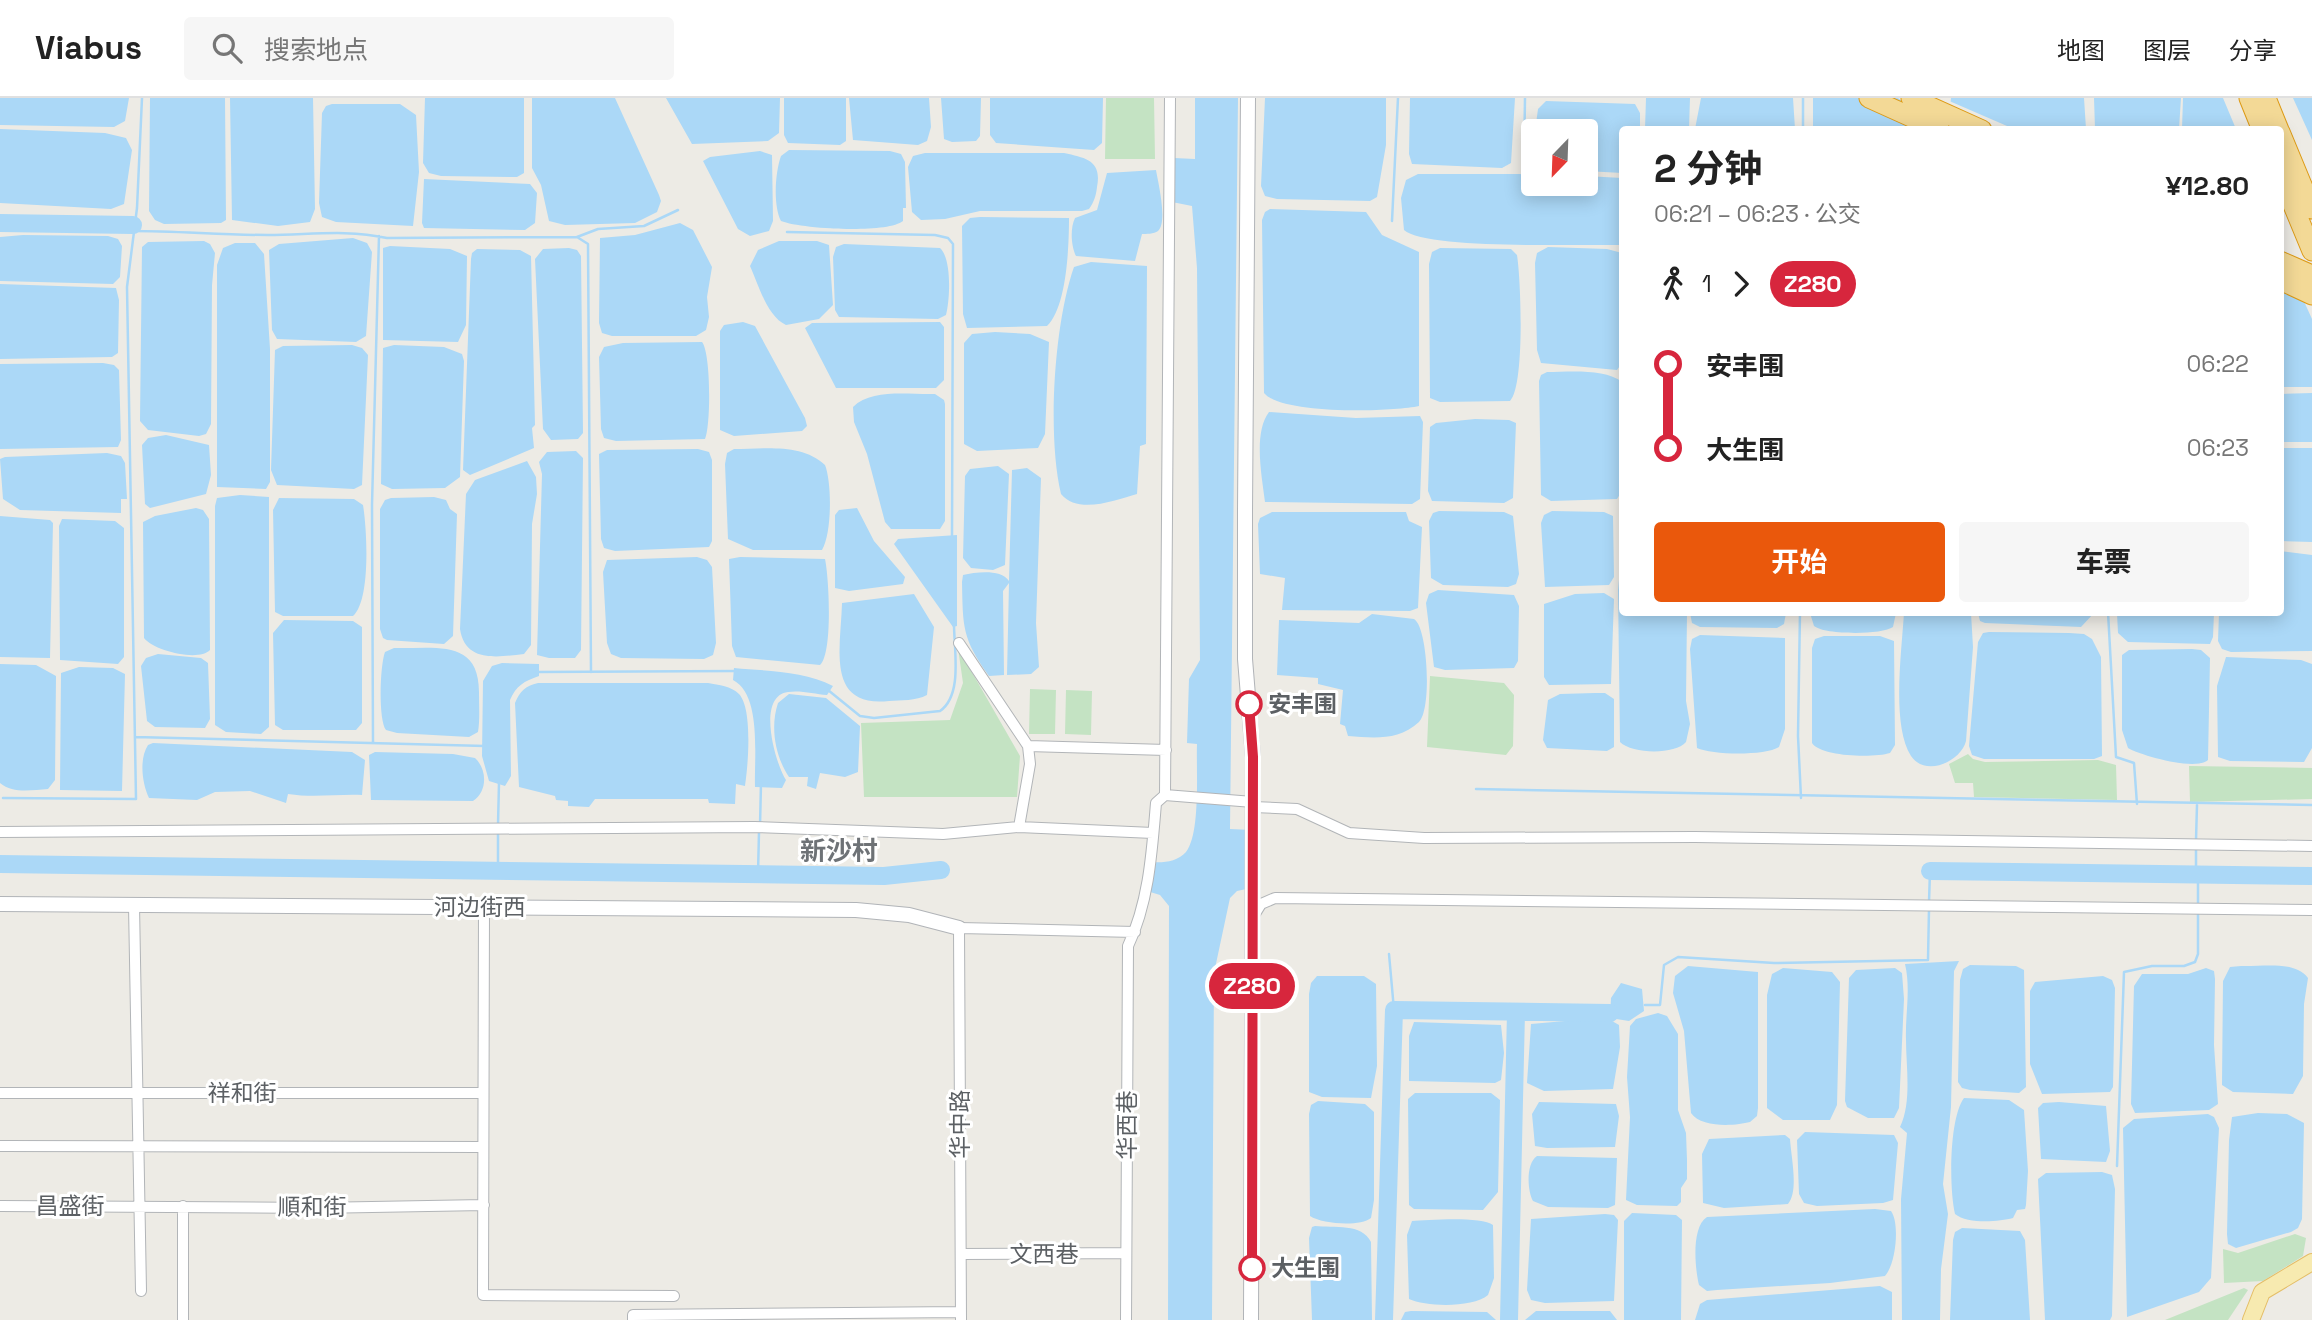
<!DOCTYPE html>
<html lang="zh">
<meta charset="utf-8">
<style>
:root{--surface:#fff;--page:#f6f6f6;--text:#222;--muted:#767676;--line:#e0e0e0;--accent:#ea580c}
body{margin:0;font-family:"Space Grotesk","Noto Sans SC",sans-serif;background:var(--page);color:var(--text);height:100vh;display:flex;flex-direction:column;font-size:26px;white-space:nowrap}
*{box-sizing:border-box;margin:0}
p{font-size:23px;color:var(--muted)}
.icon{flex:none;width:38px;height:38px;fill:none;stroke:currentColor;stroke-width:2;stroke-linecap:round;stroke-linejoin:round}
.map{position:relative;flex:1;overflow:hidden}
.sheet{position:absolute;left:1619px;top:28px;width:665px;height:490px;display:flex;flex-direction:column;background:var(--surface);border-radius:7px;box-shadow:0 4px 18px #0003}
.sheet>*{flex:none}
.badge{padding:0 14px;border-radius:23px;font-size:24px;line-height:46px}
.needle{width:46px;rotate:203deg}
.fabs{position:absolute;left:1521px;top:21px;display:grid;gap:14px}
.fabs a{display:grid;place-items:center;width:77px;height:77px;border-radius:7px;background:var(--surface);box-shadow:0 4px 18px #0003;font-size:35px}
.map>.badge{position:absolute;translate:-50% -50%;box-shadow:0 0 0 4px #fff}
.legs{display:flex;align-items:center;gap:10px;height:77px;padding:0 35px;font-size:23px}
.legs p{margin-inline-start:auto}
.headline{display:flex;align-items:center;justify-content:space-between;height:119px;padding:0 35px}
h1{font-size:38px;font-weight:700;line-height:52px}
.button{display:flex;gap:14px;margin-top:auto;padding:14px 35px}
.button a{flex:1;height:80px;border-radius:7px;background:var(--accent);color:#fff;font-size:28px;font-weight:700;line-height:80px;text-align:center}
.button a+a{background:var(--page);color:var(--text)}
ul{padding:0 35px;list-style:none}
li{display:flex;align-items:center;gap:24px;height:84px;font-size:26px}
li i{display:grid;place-items:center;width:10px;height:100%;margin:0 9px;background:currentColor}
li i::after{content:'';width:18px;height:18px;margin:-9px;border:5px solid;border-radius:50%;background:var(--surface)}
li p{margin-inline-start:auto}
li:first-child i{background:linear-gradient(#0000 50%,currentColor 0)}
li:last-child i{background:linear-gradient(currentColor 50%,#0000 0)}
header{display:flex;align-items:center;gap:42px;box-sizing:border-box;height:98px;padding:0 35px;background:var(--surface);border-bottom:2px solid var(--line)}
header strong{font-size:33px}
nav{display:flex;gap:38px;margin-inline-start:auto;font-size:24px}
.search{width:490px;height:63px;background:var(--page);display:flex;align-items:center;gap:18px;box-sizing:border-box;padding:0 24px;border-radius:7px;color:var(--muted);font-size:26px}
.map>svg:first-child{display:block}
.green{fill:#c4e3c3}
.water{fill:#abd8f7}
.pier{fill:#edebe5}
.lines{fill:none;stroke-linecap:round;stroke-linejoin:round}
.stream{stroke:#abd8f7;stroke-width:2.5}
.river{stroke:#abd8f7;stroke-width:18}
.street-casing{stroke:#b2b5b8;stroke-width:12}
.secondary-casing{stroke:#b1b4b8;stroke-width:16}
.primary-casing{stroke:#e4be67;stroke-width:18}
.highway-casing{stroke:#dd9a15;stroke-width:21}
.street{stroke:#fff;stroke-width:10}
.secondary{stroke:#fff;stroke-width:14}
.primary{stroke:#f7eab0;stroke-width:16}
.highway{stroke:#f3d996;stroke-width:19}
.line-1-casing{stroke:#fff;stroke-width:16}
.line-1{stroke:#d7263d;stroke-width:10}
.stop-1-dot{fill:#fff;stroke:#d7263d;stroke-width:3.5}
.labels{text-anchor:middle;stroke-width:6;stroke-linejoin:round;paint-order:stroke}
.stop-label{font-size:23px;font-weight:bold;fill:#5c6064;stroke:#fff;text-anchor:start}
.street-label{font-size:23px;fill:#5c6064;stroke:#fff}
.quarter-label{font-size:26px;font-weight:bold;fill:#6e7276;stroke:#fff}
</style>
<header>
<strong>Viabus</strong>
<div class="search"><svg class="icon" aria-label="search" viewBox="0 0 24 24"><circle cx="10" cy="10" r="6"/><path d="M15 15l6 6"/></svg>搜索地点</div>
<nav><a>地图</a><a>图层</a><a>分享</a></nav>
</header>
<div class="map">
<svg width="2312" height="1222" viewBox="0 0 2312 1222">
<rect width="100%" height="100%" fill="#edebe5"/>
<path class="green" d="M1106,0H1154L1155,61H1105Z
M958,550L1020,658L1017,699H864L861,625L950,622L963,585Z
M1430,578L1504,585L1514,597L1513,648L1506,657L1427,649Z
M1030,591L1056,592L1055,636H1029Z
M1066,592L1092,593L1091,637L1065,636Z
M1968,656L1973,661L1985,664L2098,662L2116,667L2117,702L1974,699L1973,685H1955L1949,666Z
M2189,668L2312,670V701L2190,704Z
M2295,1136L2306,1140L2303,1158L2263,1183L2224,1185L2223,1151L2238,1155Z
M2244,1190L2248,1192L2228,1222H2165Z"/>
<path class="water" d="M0,0H129L125,23L114,29L0,27Z
M150,0H225L226,122L221,125L164,126L155,122L149,113Z
M230,0H313L315,111L310,124L278,128L232,122Z
M425,0H524V75L517,79L441,78L429,75L423,65Z
M532,0H615L659,97L661,103L657,114L635,125L565,127L549,123L541,87L532,70Z
M666,0H780L779,35L768,43L692,46Z
M784,0H846V43L840,47L788,45L784,37Z
M849,0H929L931,29L927,43L918,47L853,42Z
M941,0H981L980,38L976,43L952,44L944,41Z
M990,0H1103L1102,45L1094,52L996,45L990,37Z
M1195,0H1238L1230,731L1252,732L1251,790L1237,793L1230,800L1214,875L1212,1222H1168L1169,808L1160,797L1147,793L1151,764C1163,765 1177,764 1186,754C1201,735 1196,670 1197,646L1187,645L1189,581L1200,562L1197,170L1192,108L1172,104L1174,60L1195,61Z
M1265,0H1386V47L1377,99L1370,103L1277,101L1265,98L1261,88Z
M1410,0H1515L1511,65L1502,70L1412,66L1409,56Z
M1646,0H1690L1689,31H1645Z
M1701,0H1793L1795,31H1695Z
M1813,0H1898L1937,31L1813,32Z
M1951,0H2084L2086,31L1963,32L1948,28Z
M2094,0H2181L2179,31H2095Z
M2183,0H2223L2236,31H2182Z
M2293,0H2312V42Z
M1546,3L1635,6L1640,15V31L1622,32V75L1586,73V33H1535L1538,11Z
M332,6H400L416,17L419,74L413,128L336,124L322,119L319,105L322,15L326,8Z
M0,31L105,35L126,40L132,52L124,106L111,111L0,105Z
M789,52L890,53L901,56L905,64L906,110H903V123C887,136 801,131 781,123C773,107 775,75 781,58Z
M760,53L772,57L773,123L769,133L750,138L738,131L703,63L710,59Z
M925,55H1064C1087,60 1102,63 1097,89C1096,98 1094,104 1089,111L1082,113H980L945,121L921,122L912,114L908,69L913,58Z
M1156,72C1158,84 1168,124 1158,133C1154,136 1146,136 1142,136L1135,163L1076,158C1071,148 1070,130 1075,120L1097,112L1107,75Z
M1418,76H1520L1533,78V86H1586V78L1622,80V147C1585,146 1425,152 1404,132L1401,100L1406,82Z
M424,81L530,86L537,95L535,125L525,132L424,130L422,125Z
M1270,111L1366,114L1382,137L1419,154V308C1391,314 1282,317 1264,295L1262,122L1265,114Z
M980,119L1069,120C1069,148 1067,209 1047,228L967,230L963,216L962,128L970,120Z
M680,125L693,132L712,169L707,199L709,219L706,232L696,238H612L602,235L599,225L600,140L635,137Z
M23,137L108,138L118,141L122,148L120,179L113,186L0,183V139Z
M353,140L367,145L372,154L366,238L356,244L277,241L272,232L269,152L279,146Z
M204,143L210,146L215,155L212,187L211,326L206,336L199,338L148,332L140,323L142,149L148,144Z
M779,143H817L829,147L833,207L819,221L786,227C767,219 758,185 750,168L758,152Z
M235,145H255L264,156L270,251V384L266,391L217,389V167L223,150Z
M844,146L940,150C952,161 950,202 946,217L938,221L839,219L835,212L833,159L836,149Z
M390,148L450,151L467,158L466,227L458,244L383,242V150Z
M1548,149L1607,151L1622,155V265L1617,272L1541,265L1537,252L1535,165L1537,155Z
M569,150L577,152L581,158L583,335L578,341L551,342L543,331L535,161L543,151Z
M1440,150L1511,151L1517,157C1521,181 1525,288 1510,303L1440,304L1430,300L1429,166L1432,154Z
M477,151L520,152L531,158L535,327L532,330L534,350L470,377L463,372L471,161L472,155Z
M1091,164L1147,168L1146,346L1140,348L1137,396C1116,402 1078,417 1061,396C1047,337 1054,226 1074,169Z
M2280,176L2292,177L2312,221V289H2280Z
M0,186L116,190L119,202L118,255L112,259L0,261Z
M743,224L755,228L805,320L807,328L802,333L734,338L720,332V233L724,227Z
M940,224L944,229V282L936,290H836L805,230L812,225Z
M995,234L1030,236L1049,244L1045,336L1038,350L977,353L964,346V245L972,236Z
M702,244C711,255 711,327 705,341L616,343L604,340L601,331L599,259L604,249L623,245Z
M352,247L362,250L368,257L362,387L354,391L277,387L271,372L275,252L283,248Z
M394,247L444,249L462,256L464,263L460,379L445,390L392,391L381,386L383,250Z
M103,265L114,267L119,272L121,342L118,349L0,351V266Z
M1547,274C1568,274 1605,270 1622,284V393L1617,401L1551,403L1541,397L1539,283L1541,277Z
M2312,295V344H2280V296Z
M935,296L944,302L945,306V423L940,431H891L885,424L867,356L854,324L853,309C872,290 910,297 935,296Z
M1269,314L1356,320L1420,318L1423,324L1420,401L1412,406L1265,404C1262,379 1253,335 1269,314Z
M1475,321L1509,322L1516,325L1513,400L1504,405L1432,403L1428,393L1430,329L1436,325Z
M166,337L209,347L211,377L206,396L150,410L145,406L142,347L148,340Z
M2280,350H2312V444L2280,443Z
M698,351L709,354L712,362V443L709,449L615,453L604,450L601,441L599,356L607,352Z
M734,351C764,351 802,345 825,367C832,385 832,435 822,452H753L728,441L725,366L727,355Z
M576,353L583,360L581,552L575,560H549L537,557L542,376L539,364L547,354Z
M107,355L121,358L125,365L127,401H121V415L20,412L3,401L0,361L5,359Z
M527,363L536,379L537,396L532,426L531,547L524,556C498,559 465,565 460,531L466,396L475,382Z
M998,368L1009,376L1005,467L993,472L971,470L963,460L965,378L970,371Z
M1027,370L1041,380L1036,525L1039,569L1031,576L1007,577L1009,485L1003,493L1004,577L989,578C962,540 963,530 962,484L963,477C977,474 1001,471 1009,483L1012,372Z
M240,397L269,399V629L261,636L226,634L215,627V408L217,400Z
M434,399L446,402L450,411L457,416L453,538L444,546L387,542L383,540L380,531V411L385,402L391,400Z
M279,400L354,401L363,407C367,431 371,502 353,518H283L275,514L273,412Z
M196,410L203,412L209,421L210,552C199,564 154,553 144,540L143,424L155,418Z
M857,410L874,443L905,479L903,486L849,493L835,490V417L839,412Z
M1439,413L1504,414L1513,418L1519,476L1516,486L1508,489L1443,487L1431,480L1429,423L1433,415Z
M1552,413L1604,414L1613,418L1614,479L1609,487L1545,489L1541,425L1544,417Z
M1272,414H1406L1409,423L1422,429L1418,510L1410,513L1282,512L1285,480L1260,476L1258,426L1260,420Z
M0,418L50,422L53,425L50,560L0,559Z
M62,421L115,423L124,430V559L118,566L60,562L59,428Z
M957,437V528L953,529L894,446L898,441Z
M1622,449V514L1687,515L1686,603L1690,626L1686,644C1675,657 1632,656 1620,644L1618,492Z
M2280,453L2312,457V553L2231,554L2222,551L2218,543L2219,515L2280,514Z
M697,459L707,462L712,469L716,545L713,557L704,561L621,560L611,556L607,545L603,474L607,462Z
M740,459L825,461C829,479 833,555 820,567L736,559L732,548L729,461Z
M1438,492L1514,497L1519,508L1518,563L1514,570L1445,572L1434,569L1426,505L1429,496Z
M1604,495L1614,501L1611,586L1549,587L1544,579V506L1575,496Z
M914,496L934,529L927,597C916,603 901,602 889,603C825,610 841,549 842,505Z
M1904,514L1971,515L1973,549L1966,643C1961,663 1926,680 1911,658C1891,627 1902,552 1904,514Z
M1690,515V514L1786,515L1784,526L1777,530L1700,529L1692,525Z
M1810,515V514L1896,515L1893,529C1882,537 1825,537 1814,528Z
M1978,515V514L2094,515L2081,529L1985,525L1980,523Z
M2117,515H2214L2213,539L2210,546L2128,544L2118,535Z
M1372,516L1414,521C1428,529 1432,612 1419,624C1398,643 1374,640 1348,638L1345,628L1340,626L1343,592L1318,586V580L1277,577L1279,522L1359,525Z
M284,522L353,523L362,529V625L356,632H283L275,627L273,535Z
M1989,534L2069,535L2084,536L2092,541L2101,559L2102,658L2094,661H1984L1972,657L1969,648L1978,544L1983,535Z
M1700,537L1785,540V631L1779,649C1765,658 1712,657 1697,650L1690,551L1692,541Z
M1824,538H1880L1894,543L1895,647L1890,655C1874,660 1821,659 1812,645V550L1815,541Z
M394,550C436,551 480,540 479,596C479,608 480,622 478,634L469,639L397,635L386,632C378,621 380,567 385,554Z
M2192,551L2201,552L2210,560L2208,662C2196,673 2142,658 2128,650L2122,632V557L2129,552Z
M158,556L201,560L208,565L210,621L205,630L155,629L147,623L141,568L146,560Z
M2226,559L2301,562L2312,566V650L2304,664L2230,663L2218,659L2217,588Z
M502,565L539,566V578C524,583 516,588 510,602L511,678L505,688L489,683L482,658L483,583L492,568Z
M0,566L36,567L56,578L55,682L48,691C32,692 13,696 0,685Z
M79,569L113,570L125,576L122,693L60,692L61,575Z
M734,570C766,573 804,573 833,588L827,597C815,596 800,592 788,594C756,598 775,665 786,682L782,690L755,689C754,659 762,597 733,582Z
M538,585H708C719,587 731,588 739,596C753,611 748,668 745,688L736,686L735,706L709,705L708,701H595L589,709L568,708V703L556,702L555,698L519,689L515,605C520,593 525,588 538,585Z
M1595,595H1605L1614,601V649L1607,653L1547,650L1543,642L1548,602L1560,596Z
M789,596L826,600L860,628L858,674L845,679L820,675L816,691L807,688L808,679H789C775,658 770,629 778,605Z
M153,645L352,654L365,662L362,697C337,696 313,700 288,696L286,705L250,693L215,694L197,702L149,700C142,685 139,661 148,647Z
M375,654L453,656L475,660C487,671 488,693 473,703L371,702L369,657Z
M1959,863L1954,873L1951,1009L1943,1086L1948,1116L1941,1171L1940,1222H1902L1901,1101L1907,1035L1900,1029C1912,1004 1906,969 1906,942C1905,917 1911,891 1905,866Z
M1970,867L2016,868L2024,872L2026,989L2019,995L1970,992L1962,990L1958,984L1960,882L1963,871Z
M1688,868L1758,874V1010L1757,1018L1750,1024C1735,1028 1701,1030 1691,1015L1684,933L1673,895L1675,878Z
M2241,868C2261,869 2295,862 2308,880L2304,906L2303,978L2293,996L2233,994L2222,987L2223,883L2230,869Z
M1783,870L1832,874L1840,884L1837,1007L1830,1022H1783L1767,1010V897L1772,876Z
M1895,870L1902,875L1904,901L1899,1010L1894,1020H1868L1847,1009L1845,1003L1849,880L1856,872Z
M2206,870L2214,873L2215,881L2214,947L2218,1006L2209,1012L2135,1015L2131,1006L2134,888L2142,876H2188Z
M1317,878H1364L1376,886L1377,968L1371,1000L1322,999L1309,994V896L1311,885Z
M2103,878L2112,882L2115,890L2113,989L2110,994L2042,996L2030,966V893L2035,884Z
M1621,885L1642,891L1644,913L1629,923L1610,920L1611,900Z
M1658,915L1667,918L1678,936V1012L1686,1035L1687,1062V1081L1681,1090V1104L1677,1108L1637,1107L1626,1102L1630,1019L1627,979L1630,928L1636,921Z
M1565,923H1612L1619,927L1620,949L1613,991L1544,993L1527,985L1531,926Z
M1414,924L1501,927L1504,955L1501,982L1495,985L1409,983V938Z
M1415,995H1491L1500,1002L1498,1094L1483,1112L1414,1111L1409,1107L1408,1001Z
M1964,1000L2009,1002L2024,1012L2028,1073L2026,1107L2025,1111L2017,1112L2013,1120C1998,1124 1967,1126 1955,1116C1949,1091 1949,1020 1964,1000Z
M1318,1003L1365,1006L1374,1014V1102L1371,1120C1360,1129 1322,1126 1310,1118L1309,1016L1311,1007Z
M1539,1004L1616,1006L1619,1018L1615,1049L1547,1050L1535,1048L1532,1016Z
M2059,1004L2106,1008L2110,1053L2106,1064L2041,1061L2038,1010L2043,1005Z
M2258,1015L2287,1016L2304,1025L2302,1121L2298,1130L2291,1134L2236,1150L2228,1146L2227,1136L2229,1042L2232,1019Z
M2208,1016L2214,1019L2219,1030L2211,1180L2199,1194L2127,1219L2123,1030L2134,1021Z
M1805,1034L1894,1037L1898,1045L1893,1102L1883,1105L1817,1108L1804,1105L1799,1096L1797,1042Z
M1785,1037L1790,1041C1791,1059 1799,1093 1788,1106L1724,1110L1703,1105L1702,1056L1709,1041Z
M1537,1058L1617,1060L1615,1107L1608,1110L1548,1109L1533,1103C1527,1092 1526,1065 1537,1058Z
M2102,1074L2112,1077L2115,1091L2112,1218L2110,1222H2045L2038,1081L2046,1075Z
M1875,1111L1891,1113C1900,1125 1896,1166 1885,1178L1830,1185L1717,1192L1707,1193L1699,1187C1695,1171 1691,1129 1707,1119Z
M1632,1115L1676,1117L1682,1122L1681,1222H1624V1123Z
M1605,1116L1614,1117L1618,1122L1614,1203L1545,1205L1531,1202L1527,1192L1531,1121Z
M1412,1123C1427,1122 1482,1118 1493,1127L1494,1180L1488,1197C1473,1210 1426,1209 1409,1201L1407,1137Z
M1315,1128C1334,1130 1362,1125 1371,1144L1372,1222H1312L1309,1140L1312,1129Z
M1962,1130L2020,1133L2025,1142L2030,1222H1950L1953,1142L1955,1134Z
M1880,1188L1892,1194V1222H1695L1700,1206L1707,1202Z
M1411,1213L1487,1214L1496,1222H1401L1405,1214Z
M1536,1213H1610L1617,1222H1525Z"/>
<path class="pier" d="M1947,2L2014,31H1946Z"/>
<g class="lines">
<path class="stream" d="M1803,32V0
M1524,65L1525,0
M1392,123L1398,0
M132,133C177,133 223,137 268,137C309,137 346,131 387,140L577,139L588,146L591,574
M787,134L935,137L948,140L953,146L952,439
M577,139L598,131L644,128L678,112
M1800,514L1798,638L1801,700
M2108,514L2116,659L2134,665L2137,706
M537,574L737,573
M828,592L860,618L874,620L940,613C963,597 954,552 954,526
M135,639L485,648
M373,645L372,407L379,138
M1476,691L2312,707
M3,700L136,701L127,189L137,110L142,0
M498,727L499,685
M760,728L761,685
M2196,742L2197,707
M498,773V734
M758,776L759,734
M2196,777V749
M1929,804L1930,773
M2198,806V777
M1389,856L1394,912
M1645,907H1660L1664,867L1678,859L1774,865L1928,862L1929,811
M2117,1068L2124,874L2152,868H2184L2195,864L2198,856V813"/>
<path class="river" d="M0,125L133,127
M0,766L884,778L941,772
M1930,773L2312,778
M1384,1222L1394,912L1610,915
M1509,1222L1516,914"/>
<defs>
<path id="street" d="M959,545L1028,648L1166,652
M1165,697L1170,0
M1253,709L1297,711L1349,735L1424,740L1695,739L2312,748
M1019,729L1030,666L1028,648
M0,734L754,729L943,736L1019,729L1153,735
M134,807L141,1193
M484,809L483,1197L674,1198
M1253,819L1261,806L1275,800L2312,812
M0,995H483
M0,1048L483,1049
M0,1108L316,1110L484,1107
M183,1108V1222
M961,1156L1126,1155
M633,1222V1217L961,1214
M961,1222L959,830L1135,834
M1126,1222L1128,848C1149,804 1152,753 1156,705L1165,697L1253,704"/>
<path id="secondary" d="M1248,0L1245,413V561L1253,659L1251,1222
M0,806L856,812L909,817L959,830"/>
<path id="primary" d="M2251,1222L2262,1194L2312,1164"/>
<path id="highway" d="M1869,0L1940,32
M1911,0L1982,32
M2249,0L2262,32
M2266,0L2279,32
M2280,34L2312,111
M2280,76L2312,153
M2280,163L2312,177
M2280,182L2312,197"/>
</defs>
<use href="#street" class="street-casing"/>
<use href="#secondary" class="secondary-casing"/>
<use href="#primary" class="primary-casing"/>
<use href="#highway" class="highway-casing"/>
<use href="#street" class="street"/>
<use href="#secondary" class="secondary"/>
<use href="#primary" class="primary"/>
<use href="#highway" class="highway"/>
</g>
<g class="lines">
<defs>
<path id="line-1" d="M1249,606L1253,659L1252,1170"/>
</defs>
<use href="#line-1" class="line-1-casing"/>
<use href="#line-1" class="line-1"/>
</g>
<g class="stop-1-dot">
<circle cx="1249" cy="606" r="12"/>
<circle cx="1252" cy="1170" r="12"/>
</g>
<g class="labels">
<g class="stop-label">
<text x="1268" y="614">安丰围</text>
<text x="1271" y="1178">大生围</text>
</g>
<g class="street-label">
<text x="480" y="817">河边街西</text>
<text x="242" y="1003">祥和街</text>
<text transform="translate(960 1026) rotate(-90)" y="8">华中路</text>
<text transform="translate(1127 1027) rotate(-90)" y="8">华西巷</text>
<text x="70" y="1116">昌盛街</text>
<text x="312" y="1117">順和街</text>
<text x="1044" y="1164">文西巷</text>
</g>
<g class="quarter-label">
<text x="839" y="762">新沙村</text>
</g>
</g>
</svg>
<div class="fabs">
<a><svg class="needle" viewBox="-14 -14 28 28"><path d="M0-13l5 13h-10z" fill="#e53935"/><path d="M0 13l5-13h-10z" fill="#767676"/></svg></a>
</div>
<b class="badge" style="left:1252px;top:888px;background:#d7263d;color:#fff">Z280</b>
<section class="sheet">
<div class="headline"><div><h1>2 分钟</h1><p>06:21 – 06:23 · 公交</p></div><b>¥12.80</b></div>
<div class="legs"><svg class="icon" aria-label="walk" viewBox="0 0 24 24"><circle cx="13" cy="4" r="2"/><path d="M13 8l-2 6 4 7M11 14l-3 7M7 12l3-4h3l4 4"/></svg>1<svg class="icon" aria-label="forward" viewBox="0 0 24 24"><path d="M9 5l7 7-7 7"/></svg><b class="badge" style="background:#d7263d;color:#fff">Z280</b></div>
<ul>
<li><i style="color:#d7263d"></i><b>安丰围</b><p>06:22</p></li>
<li><i style="color:#d7263d"></i><b>大生围</b><p>06:23</p></li>
</ul>
<div class="button"><a>开始</a><a>车票</a></div>
</section>
</div>
